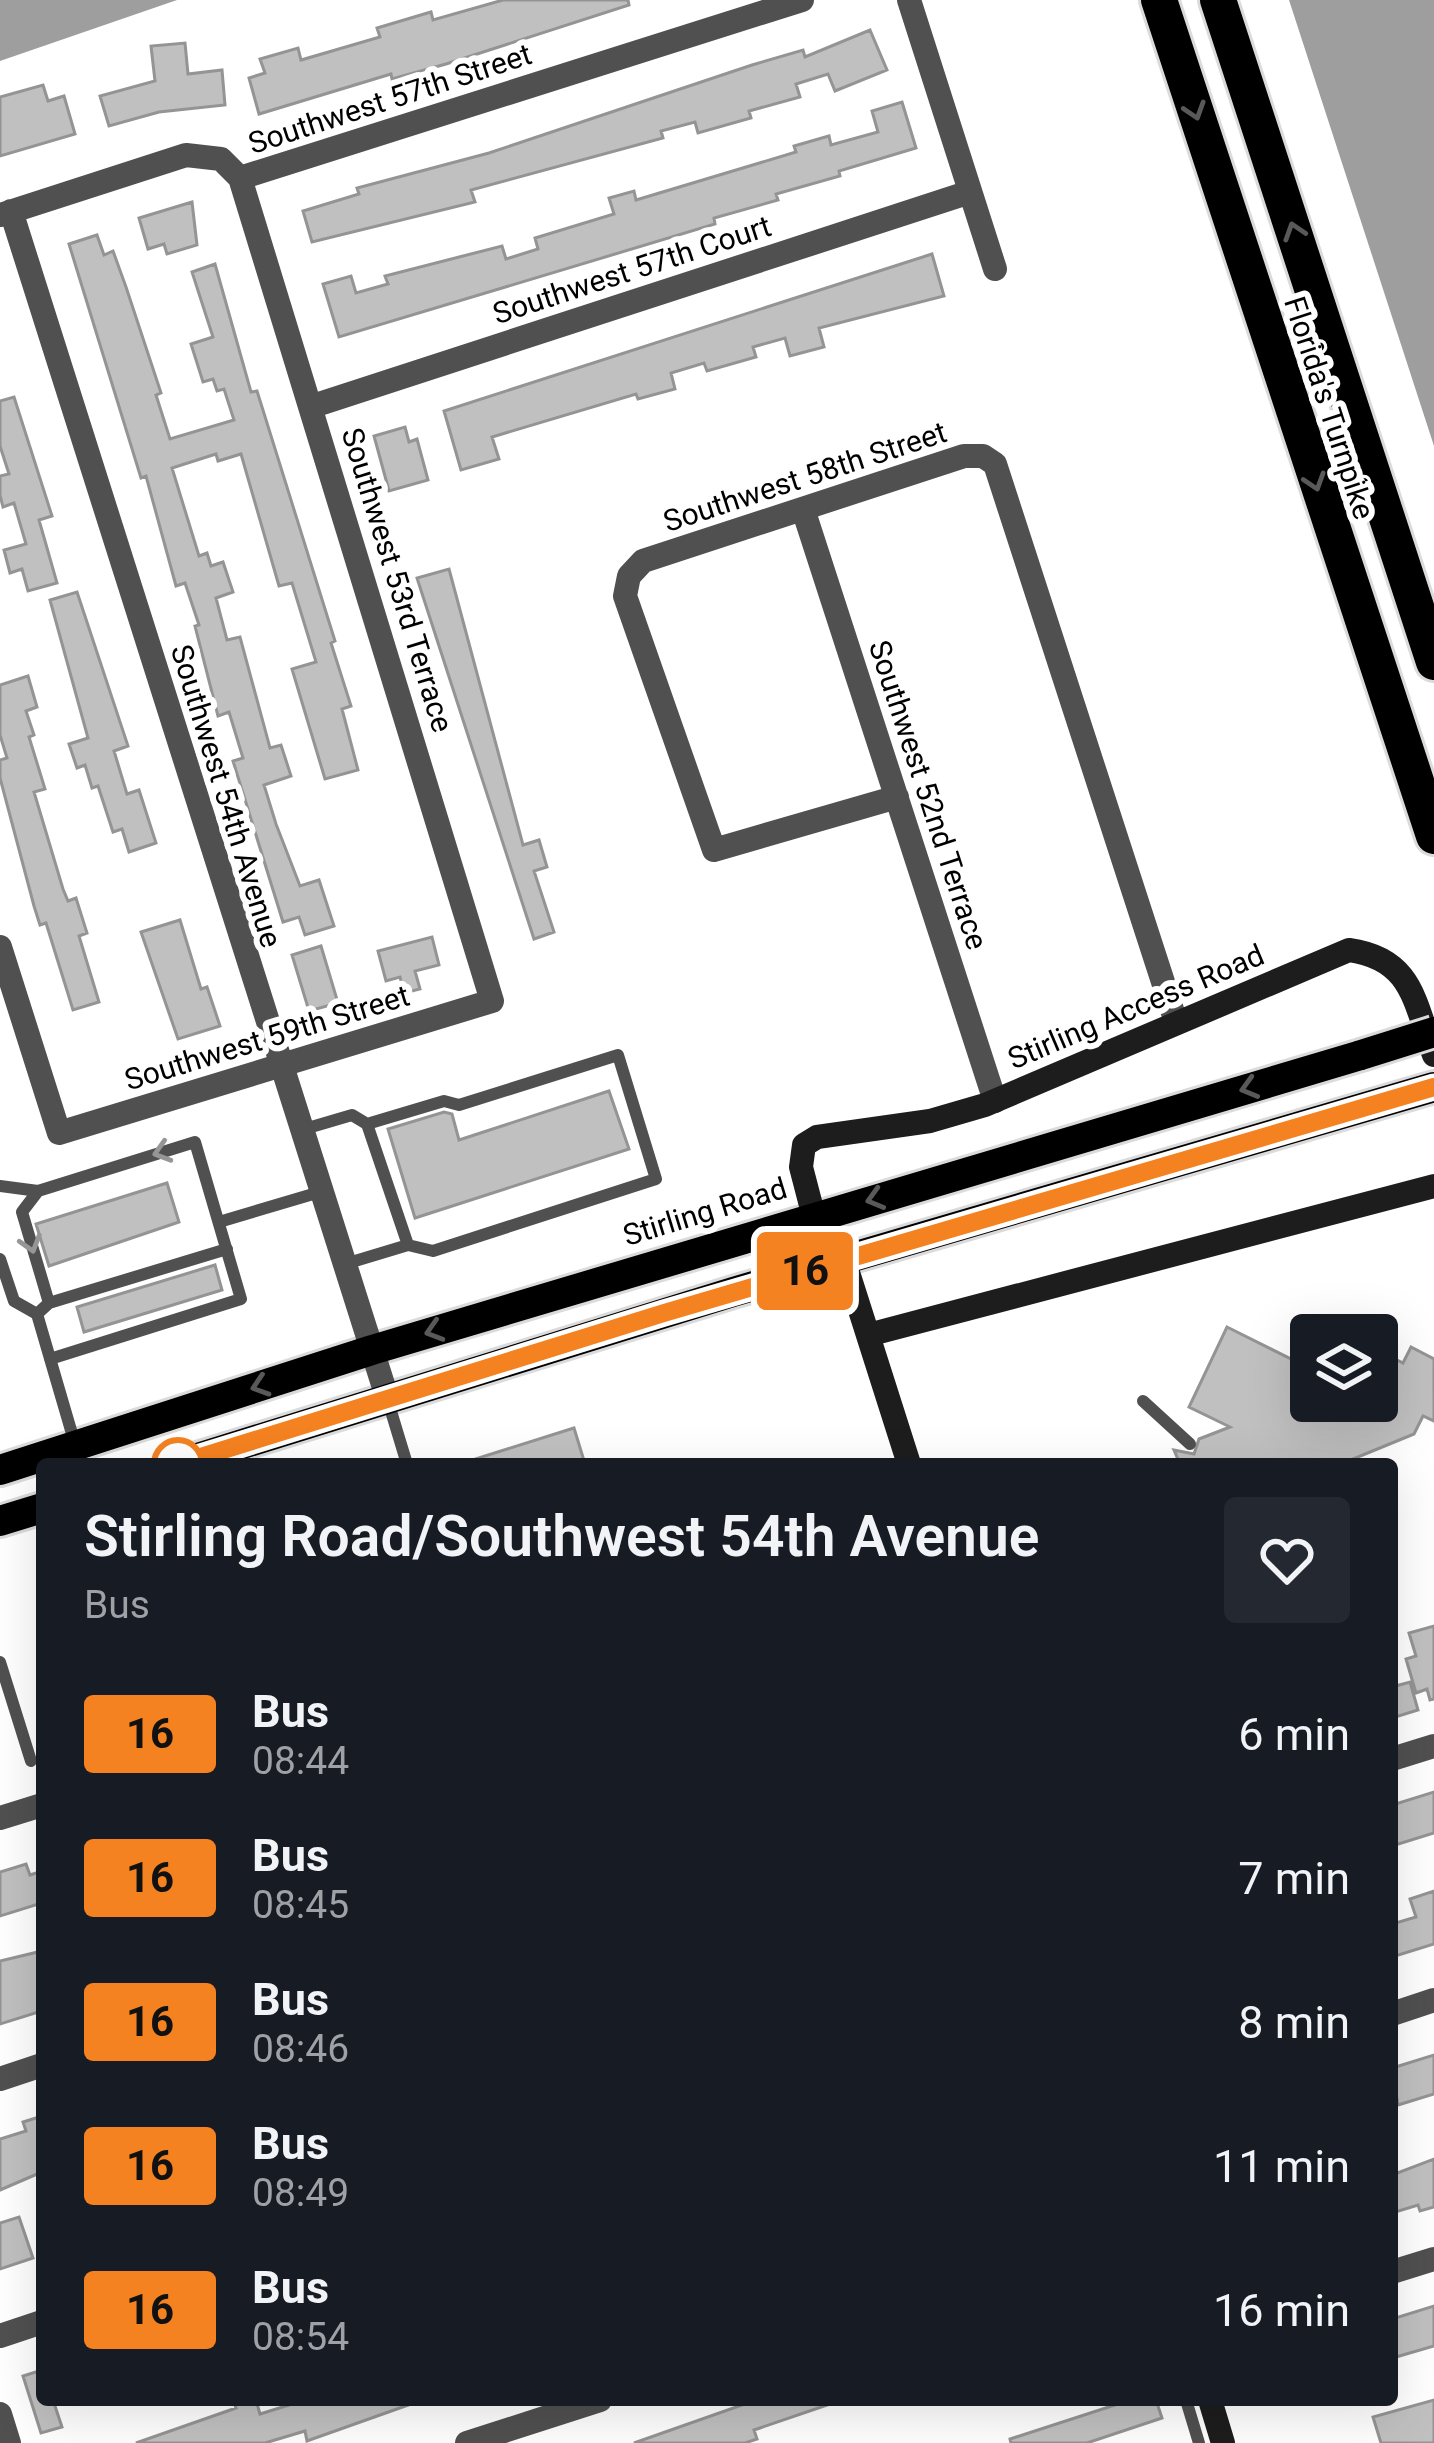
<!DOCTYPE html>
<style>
:root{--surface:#171b24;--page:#242831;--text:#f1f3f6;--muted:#9ea1a6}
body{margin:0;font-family:Roboto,sans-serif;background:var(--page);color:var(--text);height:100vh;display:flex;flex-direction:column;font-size:45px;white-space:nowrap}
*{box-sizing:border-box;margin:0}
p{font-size:39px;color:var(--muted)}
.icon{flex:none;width:66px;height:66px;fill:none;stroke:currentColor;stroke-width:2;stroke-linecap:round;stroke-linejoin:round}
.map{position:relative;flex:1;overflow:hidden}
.panel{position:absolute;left:36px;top:1458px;width:1362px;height:948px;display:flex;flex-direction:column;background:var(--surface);border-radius:12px;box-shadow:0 12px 48px #0002}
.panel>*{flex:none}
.badge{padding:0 24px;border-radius:9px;font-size:42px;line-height:78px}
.controls{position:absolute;left:1290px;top:1314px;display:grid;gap:24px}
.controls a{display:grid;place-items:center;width:108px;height:108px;border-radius:12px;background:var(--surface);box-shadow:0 12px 48px #0002;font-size:60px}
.map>.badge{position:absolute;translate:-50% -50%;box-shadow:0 0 0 6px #fff}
.round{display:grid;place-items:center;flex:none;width:126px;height:126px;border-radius:12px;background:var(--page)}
.headline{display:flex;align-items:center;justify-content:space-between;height:204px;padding:0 48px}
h1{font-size:57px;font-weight:600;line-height:90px}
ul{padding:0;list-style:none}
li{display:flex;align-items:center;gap:36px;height:144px;padding:0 48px}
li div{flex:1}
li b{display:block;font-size:45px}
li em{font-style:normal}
li .badge{min-width:132px;font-weight:700;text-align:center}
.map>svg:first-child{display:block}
.water{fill:#9e9e9e}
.building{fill:#c0c0c0;stroke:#949494;stroke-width:3}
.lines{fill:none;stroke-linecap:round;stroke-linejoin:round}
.primary-casing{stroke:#dbdbdb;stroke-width:36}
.highway-casing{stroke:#dbdbdb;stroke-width:42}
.lane{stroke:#505050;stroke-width:12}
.street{stroke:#505050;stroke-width:24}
.secondary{stroke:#1d1d1d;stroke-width:24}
.primary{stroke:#000;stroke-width:30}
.highway{stroke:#000;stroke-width:36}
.primary-bridge-casing{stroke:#dbdbdb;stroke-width:36;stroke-linecap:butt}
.primary-bridge{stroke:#000;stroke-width:30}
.oneway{stroke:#595959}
.oneway2{stroke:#969696}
.line-casing{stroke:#fff;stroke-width:27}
.line{stroke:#f58220;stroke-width:18}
.stop-dot{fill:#fff;stroke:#f58220;stroke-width:6}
.labels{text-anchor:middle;stroke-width:12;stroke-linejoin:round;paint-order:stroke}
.street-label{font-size:30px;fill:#000;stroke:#fff}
</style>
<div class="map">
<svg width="1434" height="2443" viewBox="0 0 1434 2443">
<rect width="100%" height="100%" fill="#fff"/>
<path class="water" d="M0,0H177L0,61Z
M1289,0H1434V446Z"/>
<path class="building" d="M503,0H628L629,5L446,64L392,79L391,74L259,114L249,78L265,73L260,59L298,48L301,60L380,37L377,28L431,12L433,20Z
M870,30L887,70L835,91L828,74L796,84L800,97L749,111L751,118L698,133L695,122L661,131L663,138L471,190L475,202L312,242L303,211L359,194L357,188L489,153L752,65L803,50L805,57Z
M185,43L188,74L222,70L225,105L159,112L109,126L100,96L155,81L151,46Z
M43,85L48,101L64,96L75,134L0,156V97Z
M902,102L916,148L839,171L840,176L776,194L778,200L714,218L715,224L339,337L323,284L351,276L356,293L388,284L385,276L502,246L506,259L538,249L535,238L614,214L609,198L634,191L636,200L796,152L794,146L829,136L831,145L878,132L872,111Z
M192,202L197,245L167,254L164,244L148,249L139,218Z
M97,235L104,255L113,251L126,287L161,393L156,395L170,439L234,420L224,389L217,391L213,379L203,382L191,344L213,337L192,272L215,264L251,392L257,391L335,641L331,643L351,706L342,709L358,770L325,779L292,669L316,662L292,583L279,586L241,454L218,461L216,454L172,468L199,556L207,553L211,566L223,562L233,592L216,598L227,640L240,637L270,748L281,745L291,776L264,785L276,824L300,886L319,880L334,926L305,935L299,917L283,922L233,761L243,758L229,712L218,716L195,626L199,625L185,583L176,586L146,476L141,478L69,244Z
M932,254L944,296L819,328L824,347L790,356L785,338L753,347L756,357L707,371L704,363L671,373L675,389L638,399L636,394L492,437L499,459L461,470L444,411Z
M14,397L52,516L39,520L57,583L28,591L22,569L10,573L4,550L26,544L14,503L3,507L0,495V476L9,474L0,446V401Z
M405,427L409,442L417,439L428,480L389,491L374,436Z
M449,569L523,845L539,840L547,867L534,871L554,932L534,939L417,578Z
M77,592L128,746L114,751L127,794L139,790L156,843L129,852L122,829L113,832L98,786L92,788L85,765L77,768L69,744L88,738L50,600Z
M28,676L37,707L26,711L34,735L29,737L45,789L34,792L63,889L68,901L76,898L87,933L79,936L99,1002L73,1010L46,923L40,925L34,906L0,778V760L7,758L0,735V685Z
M180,920L201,989L207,987L220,1026L178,1039L141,932Z
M432,937L439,965L415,971L420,989L404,993L400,977L386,981L378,951Z
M321,946L338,1003L309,1011L292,955Z
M609,1091L629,1149L415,1218L388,1129L444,1112L452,1114L459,1140Z
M167,1183L179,1222L49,1266L36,1224Z
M215,1265L222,1290L84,1332L77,1307Z
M1227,1327L1311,1369V1401H1377V1350L1403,1363L1411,1347L1434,1359V1421L1423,1416L1414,1434L1341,1464H1180L1174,1450L1194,1454L1199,1439L1230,1427L1189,1407Z
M574,1428L585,1464H472V1460Z
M1434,1626V1699L1430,1700L1427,1689L1416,1693L1406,1659L1416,1656L1409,1633Z
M1410,1682L1418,1710L1392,1718V1687Z
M1434,1792V1833L1392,1846V1805Z
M26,1864L30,1875L42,1871V1903L0,1916V1872Z
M1434,1891V1944L1392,1957V1924L1416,1917L1410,1899Z
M42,1951V2011L0,2024V1961Z
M1434,2055V2094L1398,2105L1392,2068Z
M42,2116V2172L0,2190V2139L26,2131L23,2122Z
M1434,2159V2207L1420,2211L1418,2205L1392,2213V2175Z
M19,2217L33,2258L0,2269V2223Z
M1434,2306V2346L1396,2357L1392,2319Z
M42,2370V2400H53L62,2427L41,2433L23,2376Z
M233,2400H256L260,2414L305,2400L411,2404L307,2441L305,2431L265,2443H136L236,2408Z
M756,2400L830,2404L754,2430L757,2439L745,2443H634Z
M1114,2400H1156L1162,2418L1087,2443H1011L1010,2439L1115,2405Z
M1434,2400V2443H1381L1373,2417Z"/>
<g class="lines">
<defs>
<path id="primary" d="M178,1464L733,1292L1434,1087
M0,1470L372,1350L1361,1055
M0,1521L42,1508"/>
<path id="highway" d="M1159,0L1434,836
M1218,0L1434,662"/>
</defs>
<use href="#primary" class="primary-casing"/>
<use href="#highway" class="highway-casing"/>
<path class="lane" d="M301,1130L352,1115L367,1124L408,1245
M0,1186L38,1191
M219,1222L320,1192
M0,1259L14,1301L37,1314
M345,1264L408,1245L433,1251L656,1179L618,1055L459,1105L444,1101L367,1124
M49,1303L22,1212L38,1191L195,1142L241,1299L50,1359
M37,1314L49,1303L227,1249
M37,1314L75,1444
M387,1398L407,1464
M1143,1401L1190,1444
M0,1662L31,1761
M1186,2400L1199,2443"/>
<path class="street" d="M909,0L995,269
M11,211L387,1397
M0,215L186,155L221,159L240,178L802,0
M313,406L970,192
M803,509L995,1101
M897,797L714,850L625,596L629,576L643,561L964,456H983L995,464L1176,1022
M0,947L59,1133L492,1001L240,178
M1392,1759L1434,1746
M0,1818L42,1805
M1392,2014L1434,2000
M0,2079L42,2065
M1392,2272L1434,2259
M0,2336L42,2322
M0,2414L9,2443
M467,2443L600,2400"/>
<path class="secondary" d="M814,1217L801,1167L804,1145L817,1137L930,1121L985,1105L1349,950C1413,959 1414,1002 1434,1055
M844,1260L909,1464
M868,1335L1434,1186
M1210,2400L1223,2443"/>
<use href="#primary" class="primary"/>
<use href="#highway" class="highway"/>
<defs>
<path id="primary-bridge" d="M1361,1055L1434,1032"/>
</defs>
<use href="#primary-bridge" class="primary-bridge-casing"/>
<use href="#primary-bridge" class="primary-bridge"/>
</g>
<defs><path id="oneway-chevron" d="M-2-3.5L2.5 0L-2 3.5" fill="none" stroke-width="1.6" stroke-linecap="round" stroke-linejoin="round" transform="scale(3)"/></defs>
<g class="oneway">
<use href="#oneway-chevron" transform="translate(1195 111) rotate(72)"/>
<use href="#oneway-chevron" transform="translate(1294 231) rotate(-108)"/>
<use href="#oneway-chevron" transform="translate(1315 482) rotate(72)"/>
<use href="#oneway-chevron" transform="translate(1249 1088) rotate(164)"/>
<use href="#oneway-chevron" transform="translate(875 1199) rotate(164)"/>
<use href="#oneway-chevron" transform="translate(434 1331) rotate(163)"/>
<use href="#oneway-chevron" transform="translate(260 1386) rotate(162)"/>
</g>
<g class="oneway2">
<use href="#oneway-chevron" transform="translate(162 1152) rotate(163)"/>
<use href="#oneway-chevron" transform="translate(31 1244) rotate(73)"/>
</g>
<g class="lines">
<defs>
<path id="line" d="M178,1464L664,1313L1434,1087"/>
</defs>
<use href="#line" class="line-casing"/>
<use href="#line" class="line"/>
</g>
<circle class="stop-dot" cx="178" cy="1464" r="24"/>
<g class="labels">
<g class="street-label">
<text transform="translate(390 99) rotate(-18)" y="10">Southwest 57th Street</text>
<text transform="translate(632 270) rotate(-18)" y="10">Southwest 57th Court</text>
<text transform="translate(1329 408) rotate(72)" y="10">Florida's Turnpike</text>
<text transform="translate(805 477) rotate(-18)" y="10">Southwest 58th Street</text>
<text transform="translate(397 580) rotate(73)" y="10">Southwest 53rd Terrace</text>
<text transform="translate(928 795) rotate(72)" y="10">Southwest 52nd Terrace</text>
<text transform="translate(226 796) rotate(73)" y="10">Southwest 54th Avenue</text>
<text transform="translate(1136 1007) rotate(-23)" y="10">Stirling Access Road</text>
<text transform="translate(267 1038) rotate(-17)" y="10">Southwest 59th Street</text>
<text transform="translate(705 1212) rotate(-17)" y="10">Stirling Road</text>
</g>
</g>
</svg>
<div class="controls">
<a><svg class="icon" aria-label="layers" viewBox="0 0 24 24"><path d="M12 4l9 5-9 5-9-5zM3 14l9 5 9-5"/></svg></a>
</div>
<b class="badge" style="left:805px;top:1271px;background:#f58220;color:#111">16</b>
<section class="panel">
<div class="headline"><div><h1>Stirling Road/Southwest 54th Avenue</h1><p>Bus</p></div><a class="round"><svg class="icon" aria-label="heart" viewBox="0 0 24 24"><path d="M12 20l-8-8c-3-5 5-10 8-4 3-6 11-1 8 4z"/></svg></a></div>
<ul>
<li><span class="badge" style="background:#f58220;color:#111">16</span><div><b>Bus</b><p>08:44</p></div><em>6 min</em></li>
<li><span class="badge" style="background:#f58220;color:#111">16</span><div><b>Bus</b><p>08:45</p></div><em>7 min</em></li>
<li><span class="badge" style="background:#f58220;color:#111">16</span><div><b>Bus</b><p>08:46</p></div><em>8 min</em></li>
<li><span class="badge" style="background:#f58220;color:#111">16</span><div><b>Bus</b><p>08:49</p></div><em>11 min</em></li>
<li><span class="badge" style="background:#f58220;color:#111">16</span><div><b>Bus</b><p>08:54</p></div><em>16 min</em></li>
</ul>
</section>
</div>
